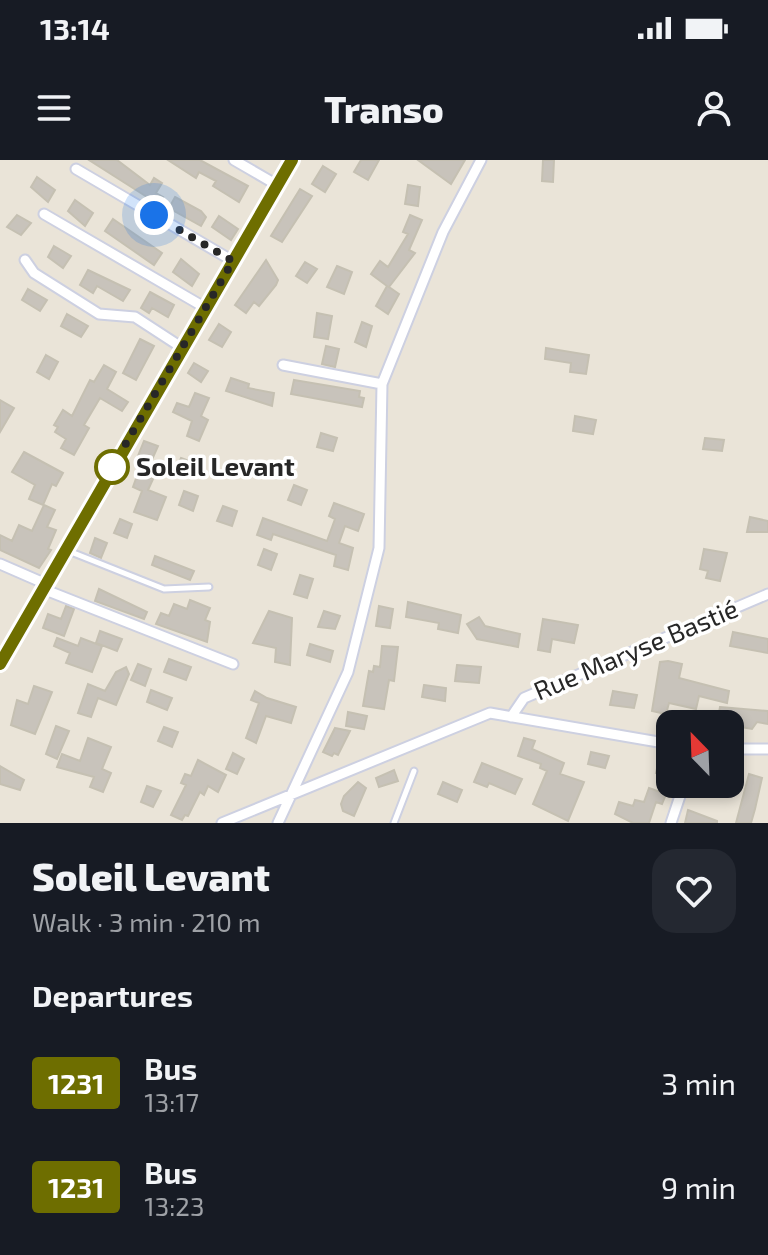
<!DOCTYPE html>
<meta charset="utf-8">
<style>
:root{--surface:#171b24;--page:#242831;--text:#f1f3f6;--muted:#9ea1a6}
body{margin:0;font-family:"Exo 2",sans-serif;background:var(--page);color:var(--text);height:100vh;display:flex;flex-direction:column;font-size:30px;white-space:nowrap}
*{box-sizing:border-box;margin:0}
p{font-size:26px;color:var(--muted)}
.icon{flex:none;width:44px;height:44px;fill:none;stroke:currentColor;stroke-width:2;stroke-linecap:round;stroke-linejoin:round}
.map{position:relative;height:663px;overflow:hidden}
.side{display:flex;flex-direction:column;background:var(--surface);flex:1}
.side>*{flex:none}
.badge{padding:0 16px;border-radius:6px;font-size:28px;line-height:52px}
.needle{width:52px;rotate:337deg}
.controls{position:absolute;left:656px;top:550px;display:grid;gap:16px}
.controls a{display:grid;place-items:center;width:88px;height:88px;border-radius:16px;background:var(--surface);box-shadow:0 4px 12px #0003;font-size:40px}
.you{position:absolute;width:40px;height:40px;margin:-20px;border:6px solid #fff;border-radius:50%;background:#1a73e8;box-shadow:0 0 0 12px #1a73e833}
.map>.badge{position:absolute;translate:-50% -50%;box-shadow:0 0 0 4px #fff}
h2{padding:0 32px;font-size:30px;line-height:72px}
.round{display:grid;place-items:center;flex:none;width:84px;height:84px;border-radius:24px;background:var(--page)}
.overview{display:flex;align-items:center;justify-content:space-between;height:136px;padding:0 32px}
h1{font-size:38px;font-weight:800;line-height:60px}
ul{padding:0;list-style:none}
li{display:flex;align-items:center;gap:24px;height:104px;padding:0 32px}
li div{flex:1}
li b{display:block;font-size:30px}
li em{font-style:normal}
li .badge{min-width:88px;font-weight:700;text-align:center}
.status{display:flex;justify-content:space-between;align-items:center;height:56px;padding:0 40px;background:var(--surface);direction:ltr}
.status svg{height:22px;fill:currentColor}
header{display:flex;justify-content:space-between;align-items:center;height:104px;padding:0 32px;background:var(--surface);font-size:36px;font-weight:800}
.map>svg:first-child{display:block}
.building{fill:#c8c3bb;stroke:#c5c0b2;stroke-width:2}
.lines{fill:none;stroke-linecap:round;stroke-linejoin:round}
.service-casing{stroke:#cdd0e1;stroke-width:9}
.minor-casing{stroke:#cdd0e1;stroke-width:13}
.tertiary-casing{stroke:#cdd0e1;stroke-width:16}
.service{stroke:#fff;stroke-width:5}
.minor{stroke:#fff;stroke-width:9}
.tertiary{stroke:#fff;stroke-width:12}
.line-casing{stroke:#fff;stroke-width:18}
.line{stroke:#6e6e00;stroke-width:12}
.walk{stroke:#272727;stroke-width:8;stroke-dasharray:0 14.4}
.stop-dot{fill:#fff;stroke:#6e6e00;stroke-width:4}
.labels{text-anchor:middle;stroke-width:7;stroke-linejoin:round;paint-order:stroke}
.stop-label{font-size:26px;font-weight:bold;fill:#272727;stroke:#fff;text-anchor:start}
.street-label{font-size:26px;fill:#272727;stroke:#fff}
</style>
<div class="status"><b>13:14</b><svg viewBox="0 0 49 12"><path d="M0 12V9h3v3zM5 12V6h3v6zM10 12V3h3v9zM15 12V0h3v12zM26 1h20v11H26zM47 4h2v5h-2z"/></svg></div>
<header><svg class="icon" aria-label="menu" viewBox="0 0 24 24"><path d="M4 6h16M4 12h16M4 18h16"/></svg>Transo<svg class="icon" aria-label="person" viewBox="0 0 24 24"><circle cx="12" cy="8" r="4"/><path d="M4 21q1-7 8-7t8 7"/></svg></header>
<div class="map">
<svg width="768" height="663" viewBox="0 0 768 663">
<rect width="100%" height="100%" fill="#eae4d8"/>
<path class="building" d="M89,0H117L150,25L154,18L162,23L156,33L163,37L158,44Z
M168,0H200L248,26L239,42L213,26L216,21L199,12L196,18Z
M361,0H379L368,20L354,12Z
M418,0H465L451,24Z
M543,0H554L553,22L542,21Z
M323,6L336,14L325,32L312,24Z
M37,17L55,30L48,42L31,27Z
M408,25L420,27L418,46L405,44Z
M300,29L312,36L282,82L271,76Z
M175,37L201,51L206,57L201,66L169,48Z
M75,40L93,53L85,66L68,51Z
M17,55L31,63L21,75L7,67Z
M410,55L422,60L409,90L415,93L389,127L399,134L388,154L376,146L387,126L371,114L380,101L388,107L408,74L403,72Z
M219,56L238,69L231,80L212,67Z
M113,59L162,93L154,105L105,71Z
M54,86L71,96L63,108L48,97Z
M181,99L199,114L192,126L173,112Z
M266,100L278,120L276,125L259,146L254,142L246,153L235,145Z
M305,102L317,109L307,123L296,116Z
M337,106L352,112L344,134L327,127Z
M88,110L130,130L123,141L97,126L93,133L80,125Z
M28,129L47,140L40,151L22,140Z
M150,132L174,145L168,157L152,148L149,153L141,148Z
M317,153L332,156L328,179L314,177Z
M67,154L88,166L81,177L61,166Z
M362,162L372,166L366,187L355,182Z
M219,164L231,172L222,187L209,180Z
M140,179L154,186L136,220L123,213Z
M326,186L339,189L335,207L322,204Z
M546,188L589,195L586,214L570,212L571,203L545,199Z
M46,195L58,202L49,219L37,212Z
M194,203L208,211L201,222L188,213Z
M104,205L116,212L107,229L128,242L122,251L100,238L84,265L89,268L74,295L61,288L66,279L55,272L58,267L54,265L63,250L72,256L90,220L94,222Z
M231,218L249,224L248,228L274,233L272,246L226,231Z
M294,220L360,231L359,237L364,238L362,247L291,234Z
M195,233L209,238L201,256L208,260L199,281L187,276L192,261L173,252L177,243L189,247Z
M0,240L14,248L0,272Z
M575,256L596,260L593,274L573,271Z
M321,273L337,278L333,291L317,287Z
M705,278L724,280L722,291L703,289Z
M144,281L158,286L151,302L138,296Z
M24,292L63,313L56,326L52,324L43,345L29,339L35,325L12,312Z
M181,298L195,303L189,318L175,313Z
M138,313L153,319L148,330L166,337L157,360L134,352L142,331L133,327Z
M294,325L307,330L301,345L288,340Z
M184,331L198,336L193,351L179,345Z
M334,343L364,354L358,371L345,366L339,383L353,388L348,410L334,406L336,395L273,374L271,380L257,375L263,358L327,381L335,359L329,356Z
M44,345L55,350L47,367L56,370L48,389L51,390L39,408L0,390V375L12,381L19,365L32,371Z
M223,346L237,351L232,366L217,361Z
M750,357L768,361V372H747Z
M120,359L132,364L127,378L114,373Z
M95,378L107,383L101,398L90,393Z
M264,389L277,394L271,410L258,405Z
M704,389L727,393L720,421L706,418L708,411L700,409Z
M155,396L194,411L190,420L152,405Z
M300,415L313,419L307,438L294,434Z
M99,429L147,452L144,459L95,441Z
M190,440L210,448L205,460L210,462L207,482L156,464L161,453L169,456L174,444L187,449Z
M408,442L461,455L458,473L438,469L439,463L406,457Z
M66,446L74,449L64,476L43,468L48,454L61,459Z
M379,446L393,449L390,468L376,466Z
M269,451L292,458L290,505L275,502L276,488L253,483Z
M324,451L340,456L335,469L318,467Z
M479,457L485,466L520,474L518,487L477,479L467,464Z
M543,459L578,465L574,483L552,479L550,492L538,490Z
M100,471L122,479L117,491L96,483Z
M733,472L768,479V493L730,486Z
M57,478L78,486L81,478L102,486L92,512L66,503L70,493L54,486Z
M310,484L333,491L330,502L307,495Z
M382,486L398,487L394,521L389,520L384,549L363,546L369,511L373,512L374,506L380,507Z
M169,499L191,507L186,520L164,512Z
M668,501L682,504L679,518L729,531L727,543L699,536L696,549L669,543L666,554L652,551L660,502Z
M138,504L151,509L145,526L131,520Z
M457,505L481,507L479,523L455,521Z
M126,507L129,514L116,545L98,538L91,557L78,553L88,524L105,531L116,512Z
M424,525L446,528L445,541L422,537Z
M34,526L52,532L35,574L11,565L17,540L28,544Z
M151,530L172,538L167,550L147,542Z
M255,531L267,538L296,547L291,563L266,556L256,583L246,578L259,543L251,540Z
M613,531L637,535L634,548L610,545Z
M720,547L768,551V564L757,562L752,569L717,563Z
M348,552L367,556L364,569L346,566Z
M56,566L69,571L57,599L46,594Z
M164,567L178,572L172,587L158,581Z
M335,568L350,571L338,595L334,593L332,596L323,592Z
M88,578L111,587L102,609L111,613L103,632L90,627L94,617L57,607L62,594L80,601Z
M524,578L535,581L532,589L564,603L560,614L584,622L568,661L533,644L547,611L540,608L541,604L518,596Z
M591,592L609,596L605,608L588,604Z
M233,593L244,599L237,614L226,609Z
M660,594L670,596L666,616L656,613Z
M198,600L226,615L218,632L208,626L204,635L200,632L188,656L185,655L182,660L171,655L186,625L181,623L185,614L191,616Z
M482,603L522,619L515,634L489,623L487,627L474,622Z
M0,606L24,620L20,630L0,624Z
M394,610L398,621L379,627L376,618Z
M749,614L762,618L755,649L751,663H736Z
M358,622L366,628L354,656L343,651L341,644L344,636Z
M443,622L462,630L457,642L438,634Z
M147,626L161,631L153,647L141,642Z
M649,628L666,634L662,644L656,642L649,663H633L615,654L619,642L633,646L635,640L644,642Z
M688,650L717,661V663H685Z"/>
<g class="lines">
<defs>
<path id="service" d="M66,390L164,429L209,427
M394,663L414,611"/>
<path id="minor" d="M234,0L277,25
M76,9L233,101
M44,54L204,147
M25,100L34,113L99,154L135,157L181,187
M283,205L382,224
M0,404L46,424
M43,429L233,504
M511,557L524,538L768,434
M730,589H768
M222,663L490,553L670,584
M278,663L348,512L379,388L382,224L443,72L481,0
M671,663L684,624"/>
<path id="tertiary" d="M0,504L292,0"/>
</defs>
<use href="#service" class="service-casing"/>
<use href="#minor" class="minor-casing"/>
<use href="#tertiary" class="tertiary-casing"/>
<use href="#service" class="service"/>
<use href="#minor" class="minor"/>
<use href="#tertiary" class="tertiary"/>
</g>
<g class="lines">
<defs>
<path id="line" d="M0,504L292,0"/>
</defs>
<use href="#line" class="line-casing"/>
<use href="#line" class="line"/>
<path class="walk" d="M112,307L108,314L233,101L154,55"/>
</g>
<circle class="stop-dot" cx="112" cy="307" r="16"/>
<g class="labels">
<g class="stop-label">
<text x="136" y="316">Soleil Levant</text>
</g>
<g class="street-label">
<text transform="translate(636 490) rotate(-23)" y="9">Rue Maryse Bastié</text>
</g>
</g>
</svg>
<div class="controls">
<a><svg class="needle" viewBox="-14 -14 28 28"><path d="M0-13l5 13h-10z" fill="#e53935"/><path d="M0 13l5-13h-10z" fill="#9ea1a6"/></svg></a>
</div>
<div class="you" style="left:154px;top:55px"></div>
</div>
<section class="side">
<div class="overview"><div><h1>Soleil Levant</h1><p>Walk · 3 min · 210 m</p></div><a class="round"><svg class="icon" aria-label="heart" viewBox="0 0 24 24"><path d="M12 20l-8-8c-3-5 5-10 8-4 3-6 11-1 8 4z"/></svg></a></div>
<h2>Departures</h2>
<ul>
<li><span class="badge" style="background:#6e6e00;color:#fff">1231</span><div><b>Bus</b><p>13:17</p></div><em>3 min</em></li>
<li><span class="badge" style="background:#6e6e00;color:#fff">1231</span><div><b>Bus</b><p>13:23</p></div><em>9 min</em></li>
</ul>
</section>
